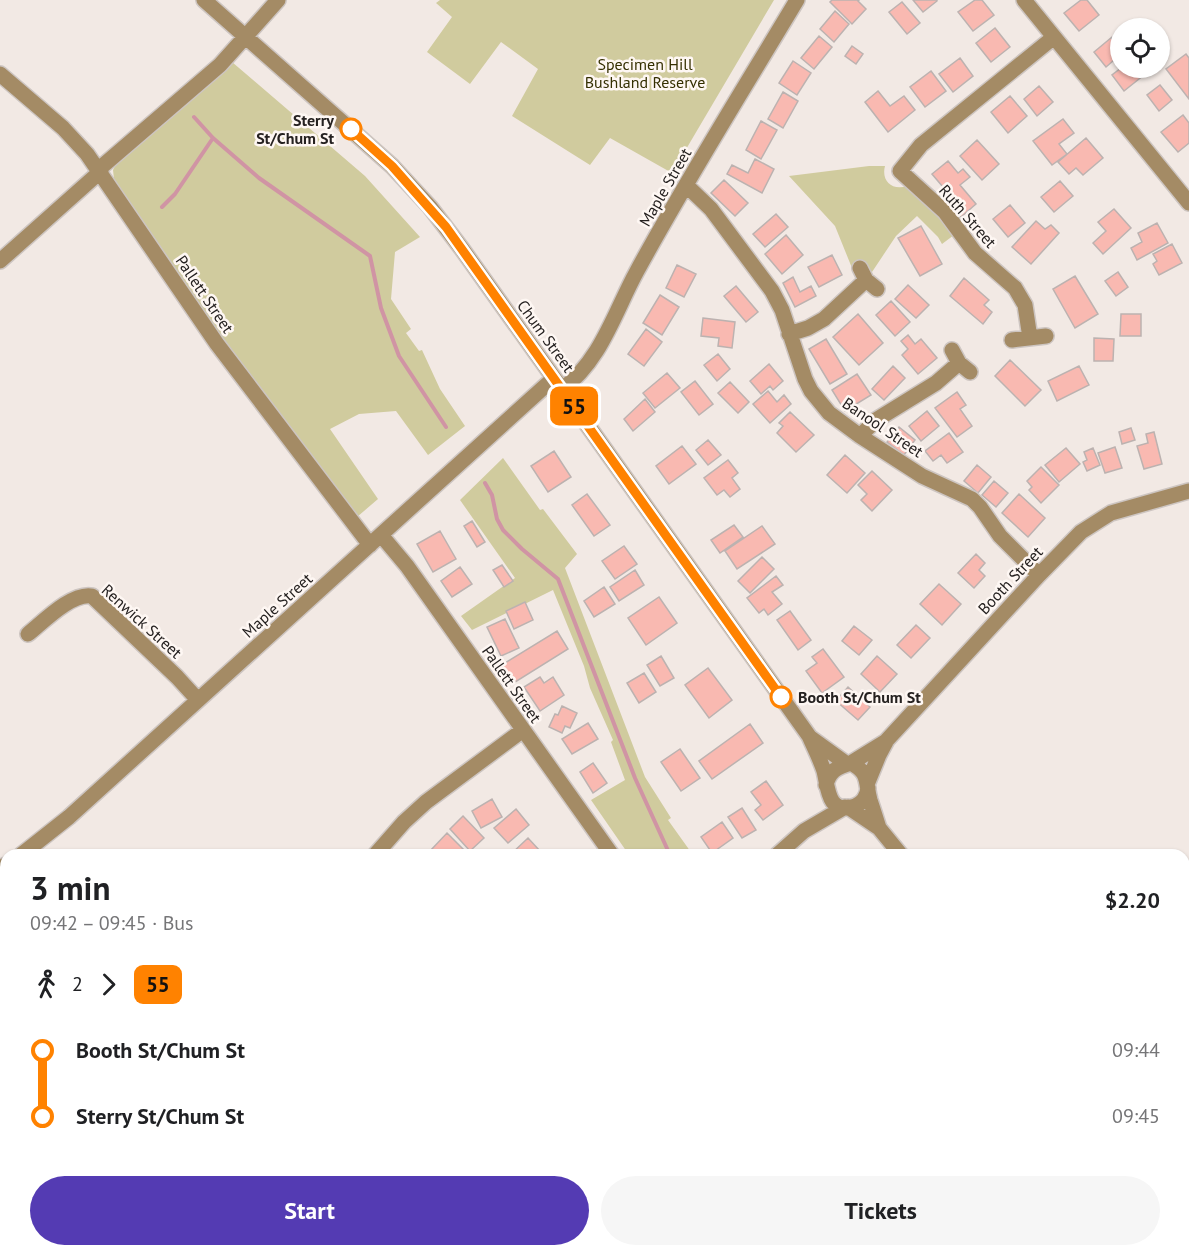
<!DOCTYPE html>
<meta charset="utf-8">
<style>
:root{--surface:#fff;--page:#f6f6f6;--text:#202124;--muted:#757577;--accent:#543bb3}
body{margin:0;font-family:"PT Sans",sans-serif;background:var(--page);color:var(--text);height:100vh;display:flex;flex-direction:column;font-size:22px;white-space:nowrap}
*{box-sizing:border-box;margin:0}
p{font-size:20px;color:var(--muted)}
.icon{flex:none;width:33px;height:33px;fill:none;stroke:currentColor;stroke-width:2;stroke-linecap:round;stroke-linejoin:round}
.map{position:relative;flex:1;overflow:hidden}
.details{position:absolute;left:0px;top:849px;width:1190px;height:408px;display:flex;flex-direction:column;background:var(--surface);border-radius:18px 18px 0 0;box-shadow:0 2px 4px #0004}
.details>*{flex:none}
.badge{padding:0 12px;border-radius:9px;font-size:21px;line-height:39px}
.tools{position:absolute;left:1110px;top:18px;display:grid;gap:12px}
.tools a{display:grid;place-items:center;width:60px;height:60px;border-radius:50%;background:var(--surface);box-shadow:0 2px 4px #0004;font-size:30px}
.map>.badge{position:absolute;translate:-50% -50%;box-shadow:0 0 0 3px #fff}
.legs{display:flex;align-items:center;gap:9px;height:66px;padding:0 30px;font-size:20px}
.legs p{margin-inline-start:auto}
.head{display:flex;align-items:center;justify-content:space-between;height:102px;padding:0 30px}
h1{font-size:33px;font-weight:700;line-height:45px}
.button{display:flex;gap:12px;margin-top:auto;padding:12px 30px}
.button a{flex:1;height:69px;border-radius:36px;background:var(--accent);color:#fff;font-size:24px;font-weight:700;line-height:69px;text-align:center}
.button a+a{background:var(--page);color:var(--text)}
ul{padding:0 30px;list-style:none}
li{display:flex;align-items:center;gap:21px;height:66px;font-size:22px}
li i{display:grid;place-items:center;width:9px;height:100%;margin:0 8px;background:currentColor}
li i::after{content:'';width:15px;height:15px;margin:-8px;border:4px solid;border-radius:50%;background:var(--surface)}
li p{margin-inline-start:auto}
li:first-child i{background:linear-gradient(#0000 50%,currentColor 0)}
li:last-child i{background:linear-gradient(currentColor 50%,#0000 0)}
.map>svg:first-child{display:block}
.green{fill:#d0cb9e}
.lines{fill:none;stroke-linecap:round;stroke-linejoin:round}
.stream{stroke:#d094a4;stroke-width:4}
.building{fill:#f9b9b1;stroke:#bcb2b0;stroke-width:1.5}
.minor-casing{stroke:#cdc5c1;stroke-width:18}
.minor{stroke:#a48b65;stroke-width:15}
.line-1-casing{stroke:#fff;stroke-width:14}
.line-1{stroke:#ff8200;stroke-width:9}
.stop-1-dot{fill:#fff;stroke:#ff8200;stroke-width:3}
.labels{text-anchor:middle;stroke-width:5;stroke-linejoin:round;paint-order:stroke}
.park-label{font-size:16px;fill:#342f00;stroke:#fef7f3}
.stop-label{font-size:16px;font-weight:bold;fill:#252120;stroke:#fef7f3;text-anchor:end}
.street-label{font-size:16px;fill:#252120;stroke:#fef7f3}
</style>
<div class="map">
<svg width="1189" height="1257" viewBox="0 0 1189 1257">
<rect width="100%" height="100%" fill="#f2e9e4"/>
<path class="green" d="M440,0H774L672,173L610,138L590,165L512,116L538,69L501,42L470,84L427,52L452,17L436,3Z
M232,62L365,176L420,237L395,252L391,299L411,329L406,333L419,351L422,350L440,389L465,426L428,455L396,411L359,414L330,429L378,499L357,517L219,335L114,179L113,170L117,162Z
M869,166H885C881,181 892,191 907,186L942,217L954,235L942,244L938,237L917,216L896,236L872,272L861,264L852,268L835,226L789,176Z
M503,458L540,510L543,509L577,554L565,568L645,777L671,818L668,820L693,855H629L591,800L625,780L611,742L613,740L590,688L584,666L553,590L472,630L461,616L515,578L460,500Z
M678,1251H1085L1080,1257H677Z"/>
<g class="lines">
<path class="stream" d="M194,117L213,138L259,178L370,256L381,308L399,356L446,427
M162,207L175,194L213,138
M485,483L492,495L497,519L503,530L522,549L558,579L635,778L670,855
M793,1251L795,1257"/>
</g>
<path class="building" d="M832,0H859L858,1L866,9L852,24L830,2Z
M913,0H937V1L923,12Z
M975,0H982L994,15L973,31L958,12Z
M1081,0H1087L1099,15L1079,31L1064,13Z
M902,2L920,23L907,34L889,12Z
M835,11L849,24L834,42L820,29Z
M995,28L1010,47L991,62L976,43Z
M819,36L832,47L814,69L801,58Z
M1112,37L1120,48V55L1106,67L1094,52Z
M852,46L863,54L856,64L845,56Z
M1186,54L1189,58V99L1166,69Z
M960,58L973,76L953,92L939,74Z
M793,61L811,73L797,95L779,83Z
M1121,68H1146L1149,71L1124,91L1112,75Z
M931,71L946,91L925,107L910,87Z
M1160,85L1172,100L1159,111L1147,95Z
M1039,86L1053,102L1037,116L1024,99Z
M878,91L890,106L904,96L915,110L888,132L865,102Z
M783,92L798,101L783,128L768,119Z
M1010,96L1027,116L1008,133L991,112Z
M1183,115L1189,123V143L1178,152L1161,132Z
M1063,119L1074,133L1059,144L1067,154L1052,165L1033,141Z
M761,121L777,130L761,159L746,150Z
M1086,138L1103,158L1083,175L1076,168L1069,174L1058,162Z
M977,140L999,164L982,180L960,156Z
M755,159L774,169L762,193L727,174L732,165L748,173Z
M948,161L958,173L963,169L970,177L960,185L976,204L961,217L939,191L943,187L932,174Z
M724,180L748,203L735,216L711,193Z
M1060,181L1073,196L1054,212L1041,197Z
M1010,205L1025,223L1008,237L993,219Z
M1114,209L1131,228L1103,254L1093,243L1106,231L1098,222Z
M776,214L788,227L765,247L753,234Z
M1036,221L1045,229L1051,225L1059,233L1031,264L1012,247Z
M1157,223L1168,243L1137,260L1131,248L1142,242L1138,233Z
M921,226L942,264L920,276L898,238Z
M786,235L803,255L782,274L765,254Z
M1172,244L1182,263L1159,275L1153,264L1157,261L1153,254Z
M832,255L842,275L819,287L808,267Z
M677,265L696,274L684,297L666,288Z
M1118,272L1128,287L1116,296L1105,281Z
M1075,276L1098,314L1075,328L1053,289Z
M793,277L800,292L811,286L816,296L795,307L783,283Z
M964,278L989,300L984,305L992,312L983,324L950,296Z
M908,285L929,305L916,318L895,299Z
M736,286L758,312L746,322L724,296Z
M660,295L679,307L662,335L643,323Z
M891,301L910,322L895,336L876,315Z
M858,314L883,343L859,365L833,337Z
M1121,314H1141V336H1120Z
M703,318L735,322L732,348L718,346L719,338L701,336Z
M646,329L662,342L644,366L628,354Z
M908,335L915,344L921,339L937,358L918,374L902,355L908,349L901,341Z
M1094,338L1114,339L1113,361H1094Z
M826,339L847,374L830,384L809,349Z
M718,354L730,369L717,381L704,365Z
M1010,360L1041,390L1025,406L995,376Z
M769,364L783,381L773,390L770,386L761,394L750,381Z
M893,366L905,378L884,400L872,389Z
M1079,366L1089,385L1057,401L1048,381Z
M667,373L680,388L655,408L643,393Z
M857,374L871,395L845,411L832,390Z
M695,381L713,404L699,415L681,392Z
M730,382L749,402L738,413L718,393Z
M768,391L777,402L784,395L791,404L770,423L753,404Z
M957,392L966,405L960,409L972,426L957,437L935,408Z
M645,399L655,412L633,431L624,419Z
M927,411L939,426L921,441L909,426Z
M790,412L814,435L796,452L777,433L783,426L779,423Z
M899,427L915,440L904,455L887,442Z
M1131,428L1135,440L1122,444L1119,432Z
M1154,432L1162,464L1144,469L1137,446L1148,443L1146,434Z
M949,433L963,452L947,463L941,455L933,461L925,451Z
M708,440L721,455L708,465L696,450Z
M682,446L696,464L669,484L656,466Z
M1115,447L1122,468L1105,473L1098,453Z
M1066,448L1080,464L1059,482L1045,465Z
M1093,448L1100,465L1087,471L1083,462L1087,460L1084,452Z
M554,451L571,477L548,492L531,466Z
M845,455L865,473L847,493L827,475Z
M728,460L738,473L732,478L740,489L730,497L724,490L717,495L704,478Z
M977,465L991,477L978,493L964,481Z
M1041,467L1059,485L1041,503L1029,490L1032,487L1027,481Z
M872,471L892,490L872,511L861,500L867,494L858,485Z
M994,481L1008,493L996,507L982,495Z
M587,494L610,525L594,536L572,505Z
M1019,494L1045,518L1028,537L1002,513Z
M472,521L485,542L477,547L464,526Z
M734,525L743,537L720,553L711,540Z
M762,526L775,544L737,569L725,551Z
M440,531L456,559L433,572L417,544Z
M624,546L637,564L615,579L602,561Z
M976,554L985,563L979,570L985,576L974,588L958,573Z
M762,557L774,569L750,593L738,581Z
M502,565L513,581L504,587L493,570Z
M460,567L472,584L452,597L441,581Z
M635,570L644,585L619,601L610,587Z
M776,576L783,585L772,592L782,604L768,615L764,609L759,613L747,598Z
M939,584L961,604L942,625L920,604Z
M604,587L615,604L594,617L584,601Z
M659,597L677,623L646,645L628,618Z
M525,602L533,620L514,629L506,611Z
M790,611L811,640L798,650L777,620Z
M505,619L519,648L501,656L487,627Z
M916,625L930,638L911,658L897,645Z
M854,626L872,640L859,655L842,641Z
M557,631L568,649L512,684L500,666Z
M823,649L844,677L822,693L806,671L817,663L812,657Z
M661,656L674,678L660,686L647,665Z
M877,656L897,674L880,692L861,674Z
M708,668L732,700L709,718L685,685Z
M644,673L656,692L639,703L627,683Z
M540,677L544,683L553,677L564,695L540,711L524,687Z
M848,687L870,707L858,720L836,701Z
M562,706L577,713L570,728L565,726L562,733L549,727L555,714L558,715Z
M588,723L598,739L572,754L562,739Z
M750,724L763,743L712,779L699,761Z
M680,749L700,778L681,791L661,762Z
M593,763L607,783L593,793L580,772Z
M766,781L783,805L763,820L755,810L761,805L751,792Z
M492,799L502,817L481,828L472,811Z
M742,808L756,830L742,838L728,817Z
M516,809L529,825L508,843L494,828Z
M463,816L484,838L470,851L450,829Z
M722,822L733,838L712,853L701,837Z
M447,833L469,855H434L430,851Z
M528,838L540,851L536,855H510Z
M125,1251H142L146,1257H129Z
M185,1251H205L201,1257H193Z"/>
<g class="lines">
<defs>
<path id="minor" d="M204,0L392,166L430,207L462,249L809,736C814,747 820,759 824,771C828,786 827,816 855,806C863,803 867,796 868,788
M1024,0L1189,203
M0,74L63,128L87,154L217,344L370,545
M99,169L220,65L278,0
M687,186L711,209L772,291L782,310L805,379L811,391L829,413L860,436L922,476L972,499L980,507L1000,536L1039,575
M0,261L101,171
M860,268L866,280L877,289
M789,334L808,328L824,319L866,280
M1030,338L1025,305L1015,288L975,253L945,212L900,171L921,145L1054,37
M1012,340L1046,336
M952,350L959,363L970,372
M562,389C601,361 615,311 637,271C687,179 743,90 797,0
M860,436L876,420L936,383L959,363
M381,535L407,566L612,855
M28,634C43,622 72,592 92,596L177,677L198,700
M811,738L847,764
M851,763L885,742
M868,782L879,755L887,740L1039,575L1081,532L1111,513L1189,491
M826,785C829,771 837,767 851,763C870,773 865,782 870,800C873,809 876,818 879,828
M848,807L879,828L901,855
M21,855L69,817L554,378
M375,855L404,822L426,802L523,730
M777,855L804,831L845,807
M0,868L6,865
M0,1063L6,1067
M1184,1173L1189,1179
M316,1251L323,1257
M74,1257L79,1251
M375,1257L380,1251
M547,1257L551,1251"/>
</defs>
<use href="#minor" class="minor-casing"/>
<use href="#minor" class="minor"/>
</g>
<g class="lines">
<defs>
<path id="line-1" d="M351,129L392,166L446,227L781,697"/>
</defs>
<use href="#line-1" class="line-1-casing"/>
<use href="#line-1" class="line-1"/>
</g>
<g class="stop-1-dot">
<circle cx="351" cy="129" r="10"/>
<circle cx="781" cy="697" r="10"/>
</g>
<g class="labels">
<g class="park-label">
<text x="645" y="70">Specimen Hill<tspan x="645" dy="18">Bushland Reserve</tspan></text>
</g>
<g class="stop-label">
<text x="334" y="126">Sterry<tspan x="334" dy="18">St/Chum St</tspan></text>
<text x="798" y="703" text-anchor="start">Booth St/Chum St</text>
</g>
<g class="street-label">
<text transform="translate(665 187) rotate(-60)" y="6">Maple Street</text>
<text transform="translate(968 216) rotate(49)" y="6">Ruth Street</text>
<text transform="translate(205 294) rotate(56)" y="6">Pallett Street</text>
<text transform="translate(546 336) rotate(54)" y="6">Chum Street</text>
<text transform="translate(883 427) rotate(34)" y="6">Banool Street</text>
<text transform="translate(1010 580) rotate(-47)" y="6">Booth Street</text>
<text transform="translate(277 605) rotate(-42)" y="6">Maple Street</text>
<text transform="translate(142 621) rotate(42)" y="6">Renwick Street</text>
<text transform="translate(512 684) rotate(55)" y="6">Pallett Street</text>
</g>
</g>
</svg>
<div class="tools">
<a><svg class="icon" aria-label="locate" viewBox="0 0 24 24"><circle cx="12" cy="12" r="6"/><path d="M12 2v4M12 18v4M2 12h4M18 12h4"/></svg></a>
</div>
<b class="badge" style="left:574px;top:406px;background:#ff8200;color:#111">55</b>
<section class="details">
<div class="head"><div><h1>3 min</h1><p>09:42 – 09:45 · Bus</p></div><b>$2.20</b></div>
<div class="legs"><svg class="icon" aria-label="walk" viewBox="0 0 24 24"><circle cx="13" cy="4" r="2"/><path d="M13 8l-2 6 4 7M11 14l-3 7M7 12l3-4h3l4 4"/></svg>2<svg class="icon" aria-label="forward" viewBox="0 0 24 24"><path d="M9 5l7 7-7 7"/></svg><b class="badge" style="background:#ff8200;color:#111">55</b></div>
<ul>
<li><i style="color:#ff8200"></i><b>Booth St/Chum St</b><p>09:44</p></li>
<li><i style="color:#ff8200"></i><b>Sterry St/Chum St</b><p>09:45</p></li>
</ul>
<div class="button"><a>Start</a><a>Tickets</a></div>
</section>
</div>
